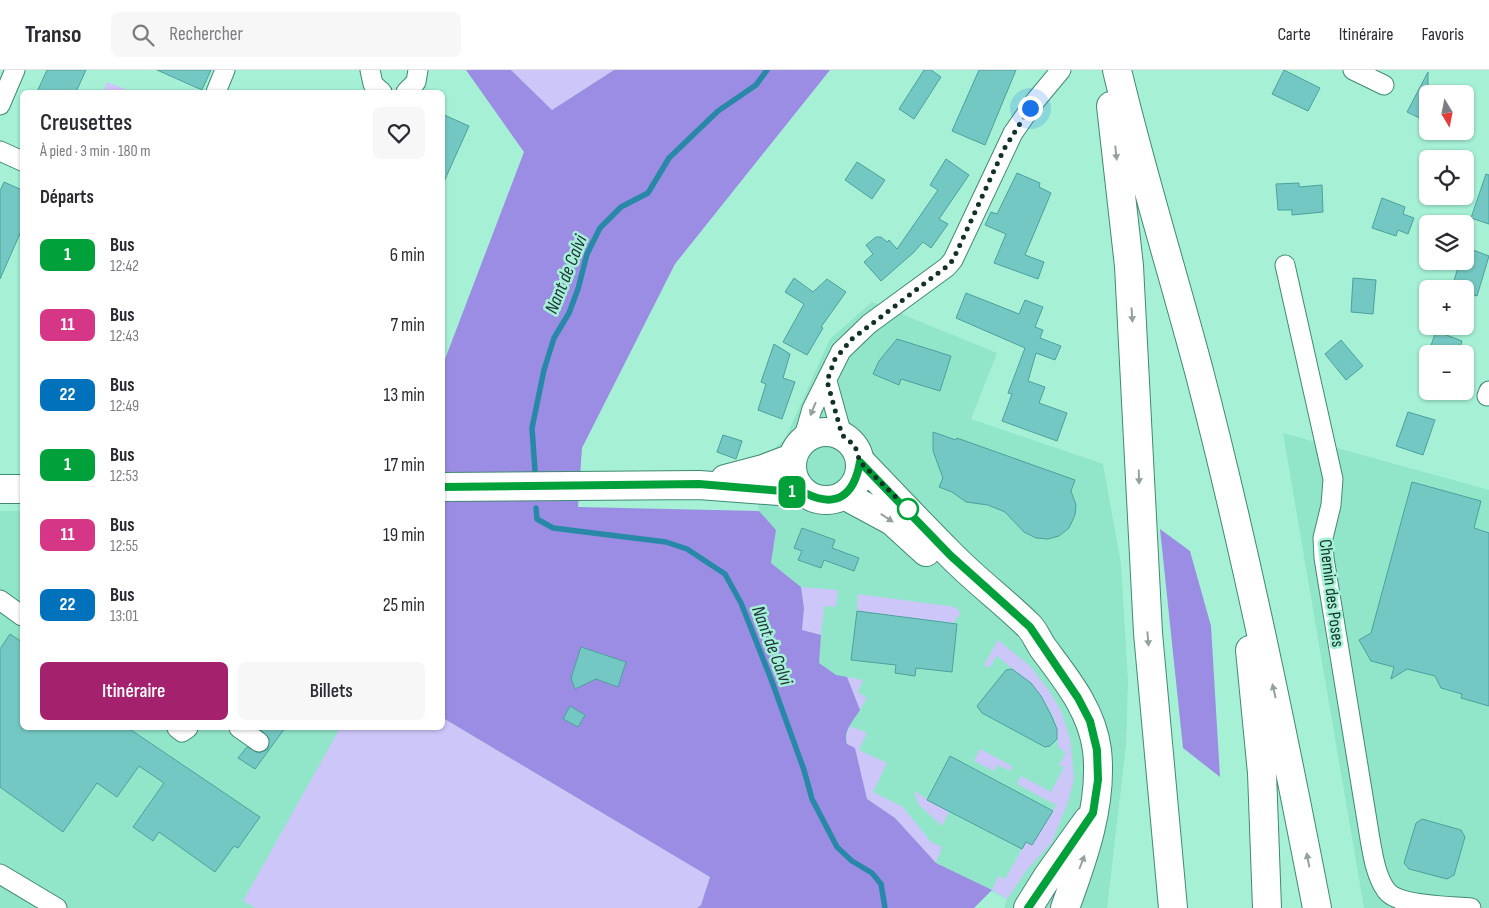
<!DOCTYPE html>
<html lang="fr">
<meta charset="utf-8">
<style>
:root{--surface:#fff;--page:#f7f7f7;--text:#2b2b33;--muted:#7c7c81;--line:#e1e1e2;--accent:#a4216e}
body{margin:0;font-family:"Sofia Sans Condensed",sans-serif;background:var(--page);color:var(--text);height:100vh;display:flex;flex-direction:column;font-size:19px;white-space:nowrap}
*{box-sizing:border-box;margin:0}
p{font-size:16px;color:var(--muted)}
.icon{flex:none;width:28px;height:28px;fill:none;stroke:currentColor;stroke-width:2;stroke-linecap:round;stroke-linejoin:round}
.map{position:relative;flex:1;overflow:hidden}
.sheet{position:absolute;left:20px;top:20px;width:425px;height:640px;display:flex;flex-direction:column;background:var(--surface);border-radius:8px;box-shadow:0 1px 4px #0004}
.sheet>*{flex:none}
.badge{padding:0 10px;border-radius:8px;font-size:18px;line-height:32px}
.needle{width:32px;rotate:170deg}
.controls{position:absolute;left:1419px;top:15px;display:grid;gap:10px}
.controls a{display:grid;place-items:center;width:55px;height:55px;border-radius:8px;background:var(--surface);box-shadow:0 1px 4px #0004;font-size:25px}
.you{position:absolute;width:25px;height:25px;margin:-12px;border:4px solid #fff;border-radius:50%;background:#1a73e8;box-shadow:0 0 0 8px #1a73e833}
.map>.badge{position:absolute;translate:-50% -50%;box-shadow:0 0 0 2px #fff}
h2{padding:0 20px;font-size:19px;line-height:45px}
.round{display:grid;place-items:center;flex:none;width:52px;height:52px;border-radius:8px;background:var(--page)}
.headline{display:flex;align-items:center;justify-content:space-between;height:85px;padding:0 20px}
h1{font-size:24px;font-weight:600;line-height:38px}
.primary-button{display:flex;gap:10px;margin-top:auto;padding:10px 20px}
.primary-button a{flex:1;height:58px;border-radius:8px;background:var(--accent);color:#fff;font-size:20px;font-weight:600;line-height:58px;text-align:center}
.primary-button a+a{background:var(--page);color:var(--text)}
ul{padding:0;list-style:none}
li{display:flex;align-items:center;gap:15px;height:70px;padding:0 20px}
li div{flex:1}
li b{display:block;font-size:19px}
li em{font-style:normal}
li .badge{min-width:55px;font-weight:700;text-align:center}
header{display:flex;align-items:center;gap:30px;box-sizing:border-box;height:70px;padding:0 25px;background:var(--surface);border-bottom:1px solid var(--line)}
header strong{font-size:24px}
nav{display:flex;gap:28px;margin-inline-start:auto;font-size:18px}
.search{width:350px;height:45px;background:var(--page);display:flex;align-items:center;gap:12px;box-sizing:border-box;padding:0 18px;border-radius:8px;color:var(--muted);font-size:19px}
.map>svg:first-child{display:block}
.built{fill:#91e5c9}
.green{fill:#cdc7f9}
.forest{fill:#9b8de4}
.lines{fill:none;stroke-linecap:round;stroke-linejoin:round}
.stream{stroke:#2888a8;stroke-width:5.5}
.building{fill:#74c8c3;stroke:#4ca19c}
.minor-casing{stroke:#408972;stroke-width:21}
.secondary-casing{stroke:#408972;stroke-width:30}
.trunk-casing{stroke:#408972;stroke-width:30}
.minor{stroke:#fff;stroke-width:19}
.secondary{stroke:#fff;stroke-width:28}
.trunk{stroke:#fff;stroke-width:28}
.oneway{fill:#94a29e}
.line-casing{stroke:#fff;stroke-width:11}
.line{stroke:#00a13a;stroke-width:8}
.walk{stroke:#123128;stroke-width:5;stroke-dasharray:0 9}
.stop-dot{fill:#fff;stroke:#00a13a;stroke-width:2.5}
.labels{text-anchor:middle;stroke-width:5;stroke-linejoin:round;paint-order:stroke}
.street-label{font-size:18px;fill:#123128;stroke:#a6f1d6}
.water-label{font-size:19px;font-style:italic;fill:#1d313b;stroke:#a6f1d6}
</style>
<header>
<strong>Transo</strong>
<div class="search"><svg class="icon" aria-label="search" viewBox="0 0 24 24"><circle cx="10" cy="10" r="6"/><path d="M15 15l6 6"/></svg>Rechercher</div>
<nav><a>Carte</a><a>Itinéraire</a><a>Favoris</a></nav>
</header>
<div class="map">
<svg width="1489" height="838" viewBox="0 0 1489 838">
<rect width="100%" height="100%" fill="#a6f1d6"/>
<path class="built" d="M872,232L997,283L971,349L1103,394L1121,494L1128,611L1126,675L1107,838H1004L1007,829L936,793L867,729L836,606L819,593L801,517L771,493L776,460L759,441L753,389L765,386L785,369L830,269Z
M1283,363L1489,420V838H1364Z
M0,441H22V658H442L443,648L697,838H0Z"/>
<path class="green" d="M511,0H614L552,40Z
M107,12L133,22H103Z
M801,517L838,520L836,537L824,536L821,565L802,561L804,538Z
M858,524L955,537L961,543L953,553L857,541Z
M998,570L1030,596L1048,619L1061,641L1070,669L1074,709L1068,732L1052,772L1027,800L1007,829L992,820L998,806L1005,809L1026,772L1032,775L1056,735L1017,714L1021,706L1051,722L1064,697L1059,695L1066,682L1059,678C1057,672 1058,665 1057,659C1049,625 1021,606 997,586L989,598L984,595Z
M847,607L863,610L858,622L867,628L860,640Z
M443,648L710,807L701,835L697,838H256L243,831L340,658H442Z
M850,656L867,663L859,680L887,693L873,722L903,737L931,772L942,777L936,793L895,748L867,729L846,669Z
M980,679L1012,696L1010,701L997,695L994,701L974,691Z
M914,721L949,742L942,756L918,734Z"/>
<path class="forest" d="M466,0H511L552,40L614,0H830L675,194L582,378L578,437L759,441L776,460L771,493L801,517L804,538L802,560L821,565L819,593L836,605L847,607L860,640C853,651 843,661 847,674L855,678L867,729L895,748L936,793L992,820L974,838H697L701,835L710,807L443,648L442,297L524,82Z
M1160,459L1190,481L1211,556L1220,707L1183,678Z"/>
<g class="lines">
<path class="stream" d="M535,401L532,358L544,300L554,268L569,243L578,219L587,184L600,158L621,137L648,123L669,88L718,41L756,15L767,0
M536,438L537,449L553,458L666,472L687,479L725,504L741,533L771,609L804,700L812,729L837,777L852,791L872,803L881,814L885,838"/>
</g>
<path class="building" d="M47,0H86L76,22H37Z
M157,0H211L202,20Z
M924,0H931L941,7L914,49L899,39Z
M979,0H1016L985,75L952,61Z
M1284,0L1320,18L1308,41L1272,24Z
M1428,2V52L1407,42Z
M442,44L469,56L442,116Z
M946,89L969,105L939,149L948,154L931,178L923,172L913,183L881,211L864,192L873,184L866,175L876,167H881L887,172L889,170L897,179L938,120L930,115Z
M857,92L885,110L872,129L845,110Z
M1017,103L1040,113L1039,117L1051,123L1025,185L1044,192L1038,209L994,193L1006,164L985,155L991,142L997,144Z
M1486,104L1489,105V154L1471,148Z
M4,112L22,120V159L0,209V121Z
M1299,113V117L1322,115L1323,142L1292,145V140H1278L1276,114Z
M1382,128L1405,137L1403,144L1414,148L1408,164L1398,160L1396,166L1372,158Z
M1465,177L1489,186L1477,226L1465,222V219L1452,217L1460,191H1465Z
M794,208L813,222L827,209L846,222L821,257L823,258L807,285L783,272L804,234L785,222Z
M1353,208L1376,210L1373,244L1351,242Z
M966,223L1019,244L1025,230L1043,237L1035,257L1043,260L1040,268L1061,276L1055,290L1036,283L1028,311L1045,317L1039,333L1067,343L1057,371L1002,351L1012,324L1008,323L1025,278L956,248Z
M1436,261L1462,271L1458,284H1428Z
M897,269L951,286L940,321L901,309L899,315L873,304L879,291Z
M1341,270L1363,296L1346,310L1325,284Z
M774,274L790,284L783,308L795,312L782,349L758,340L766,314L761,312Z
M1408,342L1435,350L1423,385L1396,376Z
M933,362L956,370L957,368L1075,410L1071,421L1076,435L1075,445L1069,458L1059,466L1048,469L1036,468L1024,462L1005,442L988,435L966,432L952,422L939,417L943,408L933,381Z
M723,365L742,371L736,389L717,382Z
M1412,412L1481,431L1474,458L1489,463V636L1461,628L1462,624L1441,618L1435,606L1407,599L1391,609L1394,597L1371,591L1359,570L1371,563Z
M802,458L835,470L832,478L859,488L854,501L824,490L821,498L798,490L802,481L794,478Z
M857,541L957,554L952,602L916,598L915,606L895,603L896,595L851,590Z
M10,564L22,572V658H128L260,747L238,778L234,776L215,802L159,762L153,771L133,757L164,713L139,696L117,727L97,713L63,762L0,717V579Z
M581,577L626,592L618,617L596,609L575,619L571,608Z
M1012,599L1031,613L1041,626L1051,645L1057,659V669L1050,676L1045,677L982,643L977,636L1006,600Z
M570,636L585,645L578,657L563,649Z
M262,658H285L255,699L238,688L247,677L259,683L268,679L269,668L260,659Z
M950,686L1053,741L1032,775L1026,772L1022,779L927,730Z
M1422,749L1461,760L1465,767L1454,805L1447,809L1409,799L1404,793L1416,753Z"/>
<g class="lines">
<defs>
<path id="minor" d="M370,0L373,14L382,22
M1353,0L1384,15
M216,22L225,0
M406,22L416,12L418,0
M0,35L15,0
M0,81L22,91
M1285,195L1333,409L1331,435L1323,468L1324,488L1370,769C1373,786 1376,806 1386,820C1397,837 1451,836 1471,838
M827,311L842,365
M1487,326L1489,321
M803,370L812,339L841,281L869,254L947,197L953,190L1013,63L1036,30L1061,0
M0,530L22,546
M177,658L182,662L188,658
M239,658L259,672
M0,804L57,838"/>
<path id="secondary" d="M792 396a34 34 0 1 1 68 0a34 34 0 1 1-68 0Z
M861,392C891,423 920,454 950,484C975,510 1004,531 1029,556C1035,562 1038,571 1043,578C1066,609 1092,640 1097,680C1103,734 1083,789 1065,838
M725,409L763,399L792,388
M442,417L699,415L805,423
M0,419H22
M844,425L892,451L926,482
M1028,838L1048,806L1088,750"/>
<path id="trunk" d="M1117,0C1141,101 1172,200 1199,301C1245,478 1282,658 1317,838
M1111,36L1129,196L1148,563L1173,838
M1250,580L1262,703L1267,838"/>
</defs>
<use href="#minor" class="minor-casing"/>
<use href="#secondary" class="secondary-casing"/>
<use href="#trunk" class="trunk-casing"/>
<use href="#minor" class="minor"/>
<use href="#secondary" class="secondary"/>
<use href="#trunk" class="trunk"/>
</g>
<defs><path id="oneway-solid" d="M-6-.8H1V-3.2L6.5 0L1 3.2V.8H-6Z" transform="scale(1.25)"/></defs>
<g class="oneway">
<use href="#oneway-solid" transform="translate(1116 83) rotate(84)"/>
<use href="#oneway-solid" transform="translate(1132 245) rotate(86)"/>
<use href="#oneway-solid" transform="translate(813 339) rotate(112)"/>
<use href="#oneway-solid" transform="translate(1139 407) rotate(88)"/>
<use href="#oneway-solid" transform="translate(887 448) rotate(33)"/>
<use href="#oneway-solid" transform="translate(1148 569) rotate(85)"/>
<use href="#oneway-solid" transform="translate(1274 621) rotate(-103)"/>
<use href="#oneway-solid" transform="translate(1308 790) rotate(-101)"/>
<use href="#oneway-solid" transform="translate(1082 792) rotate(-69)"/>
</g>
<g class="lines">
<defs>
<path id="line" d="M442,417L699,414L805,423C837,439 854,425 860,392L951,486L1030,557L1078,628L1090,651L1097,680L1098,710L1093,743L1028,838"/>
</defs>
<use href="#line" class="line-casing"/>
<use href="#line" class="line"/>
<path class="walk" d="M908,439L860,392L855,376L842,365L827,311L835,289L852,269L946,197L953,190L1004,79L1030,38"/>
</g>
<circle class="stop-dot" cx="908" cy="439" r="10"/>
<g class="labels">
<g class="street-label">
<text transform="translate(1332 523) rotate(83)" y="6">Chemin des Poses</text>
</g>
<g class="water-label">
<text transform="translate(565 204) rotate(-68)" y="7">Nant de Calvi</text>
<text transform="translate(773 575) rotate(69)" y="7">Nant de Calvi</text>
</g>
</g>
</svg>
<div class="controls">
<a><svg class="needle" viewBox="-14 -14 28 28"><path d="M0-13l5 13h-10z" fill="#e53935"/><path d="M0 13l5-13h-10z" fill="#7c7c81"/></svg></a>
<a><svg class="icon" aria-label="locate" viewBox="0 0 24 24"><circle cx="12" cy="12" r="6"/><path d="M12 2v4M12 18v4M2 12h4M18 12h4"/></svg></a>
<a><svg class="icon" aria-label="layers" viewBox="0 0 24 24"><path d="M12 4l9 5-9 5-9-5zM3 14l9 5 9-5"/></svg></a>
<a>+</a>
<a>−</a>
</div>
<div class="you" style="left:1030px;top:38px"></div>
<b class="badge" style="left:792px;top:422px;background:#00a13a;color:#fff">1</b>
<section class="sheet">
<div class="headline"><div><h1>Creusettes</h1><p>À pied · 3 min · 180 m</p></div><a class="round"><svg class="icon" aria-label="heart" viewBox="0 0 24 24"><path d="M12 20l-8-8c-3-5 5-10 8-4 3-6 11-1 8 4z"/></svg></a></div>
<h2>Départs</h2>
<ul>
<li><span class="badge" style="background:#00a13a;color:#fff">1</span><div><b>Bus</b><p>12:42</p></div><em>6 min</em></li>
<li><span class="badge" style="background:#d53685;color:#fff">11</span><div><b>Bus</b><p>12:43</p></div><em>7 min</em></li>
<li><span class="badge" style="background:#0072bc;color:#fff">22</span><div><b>Bus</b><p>12:49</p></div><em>13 min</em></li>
<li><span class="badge" style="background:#00a13a;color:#fff">1</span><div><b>Bus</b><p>12:53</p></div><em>17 min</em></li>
<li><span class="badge" style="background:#d53685;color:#fff">11</span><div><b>Bus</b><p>12:55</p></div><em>19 min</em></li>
<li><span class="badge" style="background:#0072bc;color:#fff">22</span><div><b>Bus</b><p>13:01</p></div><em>25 min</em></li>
</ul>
<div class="primary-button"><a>Itinéraire</a><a>Billets</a></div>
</section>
</div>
